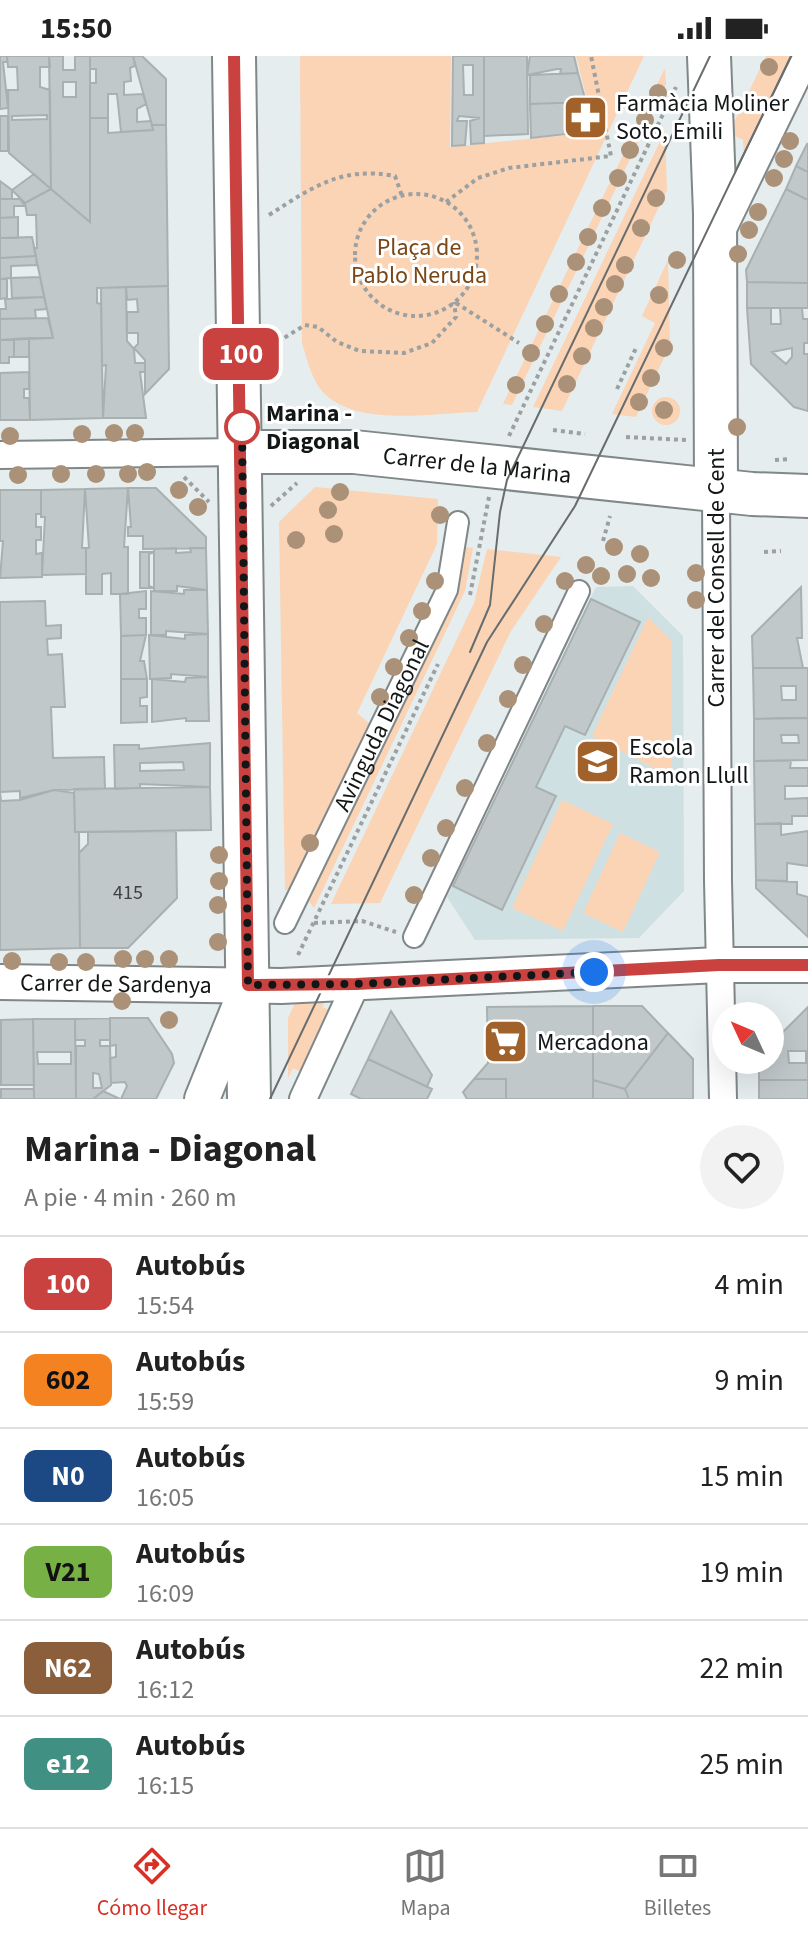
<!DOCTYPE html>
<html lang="es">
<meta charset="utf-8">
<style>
:root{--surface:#fff;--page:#f2f2f2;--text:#222;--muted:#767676;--line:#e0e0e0;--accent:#d93025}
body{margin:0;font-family:"Source Sans 3",sans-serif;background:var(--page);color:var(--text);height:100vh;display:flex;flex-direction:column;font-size:30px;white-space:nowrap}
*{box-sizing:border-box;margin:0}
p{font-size:26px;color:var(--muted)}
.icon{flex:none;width:44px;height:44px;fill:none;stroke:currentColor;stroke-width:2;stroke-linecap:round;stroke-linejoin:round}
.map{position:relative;height:1043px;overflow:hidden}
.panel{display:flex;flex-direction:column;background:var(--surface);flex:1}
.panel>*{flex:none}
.badge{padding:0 16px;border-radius:12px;font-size:28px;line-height:52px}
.needle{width:52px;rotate:314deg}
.buttons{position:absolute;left:712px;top:946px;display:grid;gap:16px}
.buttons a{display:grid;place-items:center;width:72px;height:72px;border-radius:50%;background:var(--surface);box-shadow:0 8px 32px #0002;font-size:40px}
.you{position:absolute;width:40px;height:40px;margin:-20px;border:6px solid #fff;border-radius:50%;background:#1a73e8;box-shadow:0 0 0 12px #1a73e833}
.map>.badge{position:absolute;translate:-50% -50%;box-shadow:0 0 0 4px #fff}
.round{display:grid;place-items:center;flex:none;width:84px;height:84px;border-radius:42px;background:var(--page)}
.headline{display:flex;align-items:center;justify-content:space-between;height:136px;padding:0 24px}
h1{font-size:38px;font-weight:700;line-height:60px}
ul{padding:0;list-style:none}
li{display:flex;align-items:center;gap:24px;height:96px;padding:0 24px;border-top:2px solid var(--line)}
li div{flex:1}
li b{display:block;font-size:30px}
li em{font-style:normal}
li .badge{min-width:88px;font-weight:700;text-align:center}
.status{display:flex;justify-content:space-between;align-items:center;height:56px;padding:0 40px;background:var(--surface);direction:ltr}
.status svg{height:22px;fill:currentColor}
.tab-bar{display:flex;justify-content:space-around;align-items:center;height:112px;border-top:2px solid var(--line);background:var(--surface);font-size:22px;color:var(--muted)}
.tab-bar a{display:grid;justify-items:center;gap:4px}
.tab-bar .current{color:var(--accent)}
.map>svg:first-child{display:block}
.built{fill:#cfe0e3}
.green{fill:#fbd3b5}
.building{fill:#c0c8c9;stroke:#a8b0b1;stroke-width:2;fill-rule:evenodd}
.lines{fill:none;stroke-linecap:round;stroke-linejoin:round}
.pedestrian-casing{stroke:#808788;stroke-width:24}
.minor-casing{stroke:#808788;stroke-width:30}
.tertiary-casing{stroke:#808788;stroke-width:38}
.primary-casing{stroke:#808788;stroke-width:46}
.path{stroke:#9ba1a2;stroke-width:4;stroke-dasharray:4 4;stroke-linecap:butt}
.pedestrian{stroke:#fff;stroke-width:20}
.minor{stroke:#fff;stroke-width:26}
.tertiary{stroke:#fff;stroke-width:34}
.primary{stroke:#fff;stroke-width:42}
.tram{stroke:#676c6d;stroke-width:2}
.tree{fill:#aa9177}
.line-casing{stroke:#fff;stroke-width:18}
.line{stroke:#c9423f;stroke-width:12}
.walk{stroke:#131617;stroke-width:8;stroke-dasharray:0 14.4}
.stop-dot{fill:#fff;stroke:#c9423f;stroke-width:4}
.labels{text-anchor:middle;stroke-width:6;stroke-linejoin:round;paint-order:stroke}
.number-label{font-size:20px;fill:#3e4244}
.poi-label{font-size:24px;fill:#131617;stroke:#fff;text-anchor:start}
.park-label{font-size:24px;fill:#7a4616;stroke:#fff}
.stop-label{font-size:24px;font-weight:bold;fill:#131617;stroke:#fff;text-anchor:start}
.street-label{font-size:24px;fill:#131617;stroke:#fff}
</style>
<div class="status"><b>15:50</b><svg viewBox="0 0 49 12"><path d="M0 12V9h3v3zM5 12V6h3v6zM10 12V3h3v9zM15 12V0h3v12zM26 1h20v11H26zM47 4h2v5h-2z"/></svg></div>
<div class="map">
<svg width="808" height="1043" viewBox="0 0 808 1043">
<rect width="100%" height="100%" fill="#e5edee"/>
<path class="built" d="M633,530L683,580L684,835L639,882L475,884L447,841L596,531Z"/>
<path class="green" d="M300,0H451L450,91L595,76L576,0H644L477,356C432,357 359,371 325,338C312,326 307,303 302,287Z
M766,0H799L745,113L743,84L729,77Z
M665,12L666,28L512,349L503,348Z
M665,75L667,134L562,355L533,351Z
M668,204L670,289L636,361L612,358L655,267L642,260Z
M652 355a14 14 0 1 1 28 0a14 14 0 1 1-28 0Z
M315,431L438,443L437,488L357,657L370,668L290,834H285L279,466Z
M465,491L473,492L465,535L314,852L308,844L458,528Z
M487,493L561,501L511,575L380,847L331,848L474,547Z
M648,561L671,584L672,709L667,719L592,680Z
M562,744L613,768L563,875L512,852Z
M620,777L660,796L623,876L583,857Z
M297,943H326L322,951L332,955L303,1017L293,1012L288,1022V962Z"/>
<path class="building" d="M0,0H7V6H3L8,52L0,53Z
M7,0H49L50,11H40V31L50,34L51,133L9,97L8,34H18L17,11H8ZM47,59V63L12,64V60Z
M49,0H63V14H75V0H90V166L51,133ZM63,26H76V41H63Z
M90,0H133L135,10L130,12L131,25L124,26V39L143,38L146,48L137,53V66L151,65L153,74L121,76L117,38H108V62H90V27H96V13H90Z
M133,0H142L166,23V69H152Z
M453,0H484V87L471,88L470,65L480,62L459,60L457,65H467L465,89L452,90ZM463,9H473V39H464Z
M484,0H527L528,78L484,80Z
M530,0H574L578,17L560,18L561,13H557L527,19Z
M578,17L586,46L530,48V19Z
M586,46L593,75L531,82L530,48Z
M0,60H8V95H0Z
M90,62H108V77L153,74L152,69H166L168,230L97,232V247L101,248L103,362L30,364L29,282H53L34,192H37L36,159H27L25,147L51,133L90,166Z
M807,88L808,89V116L796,110Z
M796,110L808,116V144L786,133Z
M34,118L51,133L25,147L12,134Z
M0,125L12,134V143H0Z
M786,133L808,144V227L747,226L746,214Z
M0,143H20L25,150H14V161L0,162Z
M18,161V182H0V162Z
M32,181L36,200L0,202V182Z
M36,200L37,209L11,210V222L0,223V202Z
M40,221L44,241L12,242L11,222Z
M0,223H7V242L0,243Z
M747,226L808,227V252H747Z
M168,230L169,313L145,338V304L134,292L138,288V277H127V256H138L137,243L127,244L126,231Z
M126,231L127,285L134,293L135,307H145V316H140L146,362H103L106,309L102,310L101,232Z
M44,241L47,253L35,254L36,262L0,263V253H6L5,243Z
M747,252H771V268H781L780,252H802L803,263H808V287H804V298H808V355L794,351L751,308ZM792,292V301L786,308L772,296Z
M48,262L53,282L0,284V263Z
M29,282V301H14V283Z
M14,283V301H9V307H0V284Z
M29,316V333H24V342H29L30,364H0V317Z
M128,432H156L206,481V492L143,493V480H128V471H131Z
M128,432L124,491H128V538H111V517L102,518V538H86V492H89L85,433Z
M85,433L82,492H86V518L42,519L45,461H41V434Z
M0,434H41V458H36V471H41V484H36V498L42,497V521L0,522L3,485H0Z
M176,492V497L191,496L190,492H206L207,534L177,530V535H154V493Z
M140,496H154L149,498V530L154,532H140Z
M801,531L802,582H797L803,612H753L752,580Z
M184,534H207L208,578L166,575V579H151V535L184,538Z
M146,535V553H139V562H146V579L121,580L120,538Z
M591,543L640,566L585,679L565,670L536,731L556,740L502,854L453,830Z
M45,545L46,570L61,569V582L47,583L48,599L62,598L65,651H51L53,702L104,701L105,733L54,734L20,742V735L0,736V546Z
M208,578V621L171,618V622L150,623L149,579L185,583V579Z
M146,579L140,605H144L147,623H121V580Z
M753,612H808V662L754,663ZM781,630H796V644H782Z
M208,621L209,665H186V662L152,666V623L185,626L186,622Z
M121,623H147V641L140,642V650H147V666L121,667Z
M778,662H808V704L754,705V663ZM781,679H798L799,687H782Z
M210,687V731L140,728V732L115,733L114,689H139V693ZM183,706L184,714L140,715V707Z
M754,705H791L790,712H808V730H785V743L808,742V760H792V768H755Z
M210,731L211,774L75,776L74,733Z
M54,734L74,737L75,776H79L80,892L0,894V736L1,745L20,744Z
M781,767V779L808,775V810L787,807V825L756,824L755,768Z
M176,775L177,842L128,892H80L79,797L88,788V776Z
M756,824L797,826V838L808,841V881L756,832Z
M593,950V1043H506V1023H474L488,1007L487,951Z
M593,950H642L668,977L625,1033L593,1024Z
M808,951V1024H759V1004H770V989ZM788,995H806V1007H789Z
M391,955L432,1019L427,1031L368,1003Z
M110,962H148L172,998L174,1007L156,1043H121L127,1030L125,1026L111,1027L110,1002L116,1001V989L110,990Z
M110,962V984H100V990H110L111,1029L93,1043H76V990H85V984H75V963ZM93,1017L99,1018L102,1032H93Z
M33,963H75L76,1043H34ZM37,996H71V1008H38Z
M33,963L34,1029H1V964Z
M668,977L693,1003V1043H629L625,1033Z
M368,1003L432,1033L427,1043H361L351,1038Z
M474,1023H506V1043H467L463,1036Z
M593,1024L625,1033L629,1043H593Z
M759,1024H808V1043H759Z
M1,1033H34V1043H1Z
M103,1035L120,1043H93Z"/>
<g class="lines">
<defs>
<g id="pedestrian">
<path id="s1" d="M285,867L447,534L458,466"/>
<path d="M414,881L579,535"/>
</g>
<path id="minor" d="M720,179L807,0
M0,399L242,396
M716,434L718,825L723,1043
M303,1043L356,928"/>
<g id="tertiary">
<path id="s2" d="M0,926L281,930L719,909H808"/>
<path d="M202,1043L242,944"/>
</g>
<g id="primary">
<path d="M234,0L249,1043"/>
<path d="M709,0L715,157L716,434"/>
<path id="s3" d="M242,396H354L752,438L808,440"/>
</g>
</defs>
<use href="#pedestrian" class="pedestrian-casing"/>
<use href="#minor" class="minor-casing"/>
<use href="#tertiary" class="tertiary-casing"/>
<use href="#primary" class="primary-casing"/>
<path class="path" d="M355 199a61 61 0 1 1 122 0a61 61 0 1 1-122 0Z
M446,146L478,122L509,112L611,100L591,0
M269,159C313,131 341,110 395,120L402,140
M456,247L519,287
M271,290L305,269L318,271L337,286L360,295L404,297L432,287L456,261L454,246
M617,333L636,292
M553,374L585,378
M509,380L676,31
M626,381L686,384
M775,404L789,403
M184,421L209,446
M271,450L297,427
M603,485L610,460
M764,496L781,495
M470,539L489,441
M314,867L362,865L396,876
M298,899L438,608"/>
<use href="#pedestrian" class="pedestrian"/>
<use href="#minor" class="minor"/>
<use href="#tertiary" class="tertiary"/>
<use href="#primary" class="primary"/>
<path class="tram" d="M470,596L490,549L500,456L507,424L710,0
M270,1043L487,586L575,450L791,0"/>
</g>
<g class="tree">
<circle cx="769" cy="11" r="9"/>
<circle cx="658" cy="37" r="9"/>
<circle cx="645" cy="64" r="9"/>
<circle cx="790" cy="85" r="9"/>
<circle cx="630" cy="94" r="9"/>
<circle cx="784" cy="103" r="9"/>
<circle cx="618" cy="122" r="9"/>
<circle cx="774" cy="122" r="9"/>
<circle cx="656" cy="142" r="9"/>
<circle cx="602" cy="152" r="9"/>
<circle cx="758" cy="156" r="9"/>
<circle cx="641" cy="172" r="9"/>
<circle cx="749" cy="174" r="9"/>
<circle cx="588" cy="181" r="9"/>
<circle cx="738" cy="198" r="9"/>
<circle cx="677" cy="204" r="9"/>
<circle cx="576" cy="206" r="9"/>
<circle cx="625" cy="209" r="9"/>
<circle cx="615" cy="228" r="9"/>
<circle cx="559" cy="238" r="9"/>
<circle cx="659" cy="239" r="9"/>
<circle cx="604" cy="251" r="9"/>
<circle cx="545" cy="268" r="9"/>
<circle cx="594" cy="272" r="9"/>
<circle cx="664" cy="292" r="9"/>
<circle cx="531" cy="297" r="9"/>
<circle cx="582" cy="300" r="9"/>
<circle cx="651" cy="322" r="9"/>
<circle cx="567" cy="328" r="9"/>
<circle cx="516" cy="329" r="9"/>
<circle cx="639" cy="346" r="9"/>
<circle cx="664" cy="354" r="9"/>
<circle cx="737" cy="371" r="9"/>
<circle cx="114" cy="377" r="9"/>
<circle cx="135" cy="377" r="9"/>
<circle cx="82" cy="378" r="9"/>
<circle cx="10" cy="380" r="9"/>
<circle cx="147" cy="416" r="9"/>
<circle cx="61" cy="418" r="9"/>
<circle cx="96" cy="418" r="9"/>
<circle cx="128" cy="418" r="9"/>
<circle cx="18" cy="419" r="9"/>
<circle cx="179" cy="434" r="9"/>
<circle cx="340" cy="436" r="9"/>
<circle cx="198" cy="451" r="9"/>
<circle cx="328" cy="454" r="9"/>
<circle cx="440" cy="459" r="9"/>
<circle cx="334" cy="478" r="9"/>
<circle cx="296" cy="484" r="9"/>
<circle cx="614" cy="491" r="9"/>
<circle cx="640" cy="498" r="9"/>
<circle cx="586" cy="509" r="9"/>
<circle cx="696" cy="517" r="9"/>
<circle cx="627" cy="518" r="9"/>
<circle cx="601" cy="520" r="9"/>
<circle cx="651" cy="522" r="9"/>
<circle cx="435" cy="525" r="9"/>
<circle cx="565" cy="525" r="9"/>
<circle cx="696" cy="544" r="9"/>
<circle cx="422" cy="555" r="9"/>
<circle cx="544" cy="568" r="9"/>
<circle cx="409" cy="582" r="9"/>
<circle cx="523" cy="609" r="9"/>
<circle cx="394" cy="611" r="9"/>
<circle cx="380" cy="641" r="9"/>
<circle cx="508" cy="643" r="9"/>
<circle cx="487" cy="687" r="9"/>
<circle cx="465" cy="732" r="9"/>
<circle cx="446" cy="772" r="9"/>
<circle cx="310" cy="787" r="9"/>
<circle cx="219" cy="799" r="9"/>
<circle cx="431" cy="802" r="9"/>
<circle cx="219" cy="825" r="9"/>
<circle cx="414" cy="839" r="9"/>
<circle cx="218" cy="849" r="9"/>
<circle cx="218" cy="886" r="9"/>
<circle cx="123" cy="903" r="9"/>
<circle cx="145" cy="903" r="9"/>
<circle cx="169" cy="903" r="9"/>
<circle cx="12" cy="905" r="9"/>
<circle cx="59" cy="906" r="9"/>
<circle cx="86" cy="906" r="9"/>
<circle cx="122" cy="945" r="9"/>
<circle cx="169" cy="964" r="9"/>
</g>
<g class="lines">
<defs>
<path id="line" d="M234,0L248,929L356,928L719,909H808"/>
</defs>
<use href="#line" class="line-casing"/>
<use href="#line" class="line"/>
<path class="walk" d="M242,371V367L248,929L356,928L594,916"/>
</g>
<defs>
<symbol id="pharmacy-square" viewBox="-11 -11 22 22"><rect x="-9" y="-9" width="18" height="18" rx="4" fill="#a1612a" stroke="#fff"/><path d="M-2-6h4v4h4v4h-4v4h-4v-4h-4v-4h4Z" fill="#fff"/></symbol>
<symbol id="school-square" viewBox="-11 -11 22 22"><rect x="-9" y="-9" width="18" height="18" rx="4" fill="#a1612a" stroke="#fff"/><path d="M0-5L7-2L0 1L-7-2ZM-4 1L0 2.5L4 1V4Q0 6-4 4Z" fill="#fff"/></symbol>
<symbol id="supermarket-square" viewBox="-11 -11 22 22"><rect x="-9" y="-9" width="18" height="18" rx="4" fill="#a1612a" stroke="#fff"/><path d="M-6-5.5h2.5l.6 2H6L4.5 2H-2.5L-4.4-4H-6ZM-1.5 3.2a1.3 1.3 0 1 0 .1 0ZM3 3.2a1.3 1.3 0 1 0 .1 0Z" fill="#fff"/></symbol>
</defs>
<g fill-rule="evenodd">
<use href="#pharmacy-square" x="560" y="36" width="51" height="51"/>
<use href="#school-square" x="572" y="680" width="51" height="51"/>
<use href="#supermarket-square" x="480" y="960" width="51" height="51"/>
</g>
<circle class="stop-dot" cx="242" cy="371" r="16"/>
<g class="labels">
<g class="number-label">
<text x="128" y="843">415</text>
</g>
<g class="poi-label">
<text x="616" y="55">Farmàcia Moliner<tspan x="616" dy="28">Soto, Emili</tspan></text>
<text x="629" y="699">Escola<tspan x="629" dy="28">Ramon Llull</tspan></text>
<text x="537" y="994">Mercadona</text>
</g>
<g class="park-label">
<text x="419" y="199">Plaça de<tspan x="419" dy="28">Pablo Neruda</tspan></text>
</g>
<g class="stop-label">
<text x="266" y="365">Marina -<tspan x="266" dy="28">Diagonal</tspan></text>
</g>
<g class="street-label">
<text dy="8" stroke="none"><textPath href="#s3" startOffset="236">Carrer de la Marina</textPath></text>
<text transform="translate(716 522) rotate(-90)" y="8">Carrer del Consell de Cent</text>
<text dy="8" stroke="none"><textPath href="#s1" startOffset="220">Avinguda Diagonal</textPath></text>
<text dy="8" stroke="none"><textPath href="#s2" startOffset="116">Carrer de Sardenya</textPath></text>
</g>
</g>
</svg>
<div class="buttons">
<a><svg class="needle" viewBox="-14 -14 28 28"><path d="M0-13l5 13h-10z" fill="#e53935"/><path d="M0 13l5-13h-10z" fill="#767676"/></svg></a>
</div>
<div class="you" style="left:594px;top:916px"></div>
<b class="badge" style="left:241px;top:298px;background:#c9423f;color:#fff">100</b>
</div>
<section class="panel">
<div class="headline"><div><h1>Marina - Diagonal</h1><p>A pie · 4 min · 260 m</p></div><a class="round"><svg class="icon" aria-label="heart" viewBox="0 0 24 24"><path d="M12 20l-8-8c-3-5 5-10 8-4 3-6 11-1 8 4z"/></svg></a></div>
<ul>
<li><span class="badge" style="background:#c9423f;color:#fff">100</span><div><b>Autobús</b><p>15:54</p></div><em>4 min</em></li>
<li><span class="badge" style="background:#f58220;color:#111">602</span><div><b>Autobús</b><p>15:59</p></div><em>9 min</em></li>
<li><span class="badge" style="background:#1c4883;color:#fff">N0</span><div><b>Autobús</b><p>16:05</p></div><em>15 min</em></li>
<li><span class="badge" style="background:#77b045;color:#111">V21</span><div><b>Autobús</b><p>16:09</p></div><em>19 min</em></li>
<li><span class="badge" style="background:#8b5e3c;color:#fff">N62</span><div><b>Autobús</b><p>16:12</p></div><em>22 min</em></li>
<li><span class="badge" style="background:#409183;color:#fff">e12</span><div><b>Autobús</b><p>16:15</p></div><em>25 min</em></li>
</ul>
</section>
<nav class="tab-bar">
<a class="current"><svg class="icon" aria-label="directions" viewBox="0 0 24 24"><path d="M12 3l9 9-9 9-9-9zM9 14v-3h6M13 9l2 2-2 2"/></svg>Cómo llegar</a>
<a><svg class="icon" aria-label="map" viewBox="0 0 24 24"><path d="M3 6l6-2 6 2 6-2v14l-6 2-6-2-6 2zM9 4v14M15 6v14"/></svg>Mapa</a>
<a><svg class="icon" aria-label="tickets" viewBox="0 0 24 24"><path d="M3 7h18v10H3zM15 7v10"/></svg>Billetes</a>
</nav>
